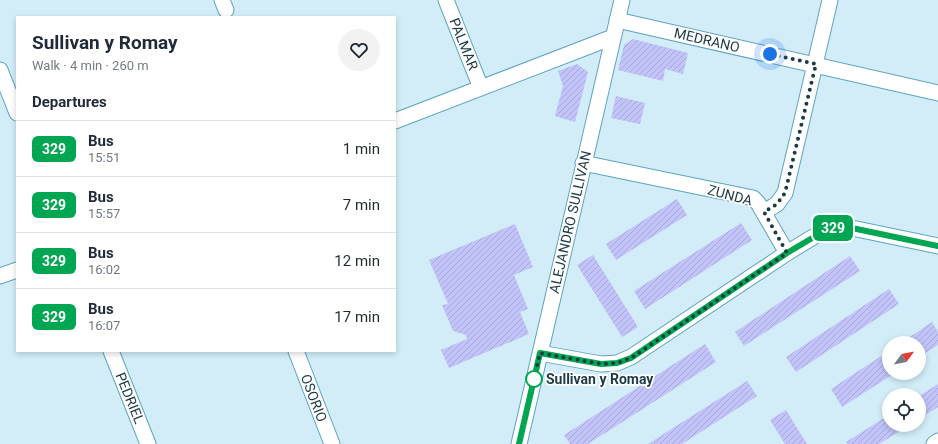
<!DOCTYPE html>
<meta charset="utf-8">
<style>
:root{--surface:#fff;--page:#f2f2f3;--text:#1f2937;--muted:#747a83;--line:#e0e1e3}
body{margin:0;font-family:Roboto,sans-serif;background:var(--page);color:var(--text);height:100vh;display:flex;flex-direction:column;font-size:15px;white-space:nowrap}
*{box-sizing:border-box;margin:0}
p{font-size:13px;color:var(--muted)}
.icon{flex:none;width:22px;height:22px;fill:none;stroke:currentColor;stroke-width:2;stroke-linecap:round;stroke-linejoin:round}
.map{position:relative;flex:1;overflow:hidden}
.side{position:absolute;left:16px;top:16px;width:380px;height:336px;display:flex;flex-direction:column;background:var(--surface);border-radius:0px;box-shadow:0 2px 6px #0003}
.side>*{flex:none}
.badge{padding:0 8px;border-radius:6px;font-size:14px;line-height:26px}
.needle{width:26px;rotate:58deg}
.tools{position:absolute;left:882px;top:336px;display:grid;gap:8px}
.tools a{display:grid;place-items:center;width:44px;height:44px;border-radius:50%;background:var(--surface);box-shadow:0 2px 6px #0003;font-size:20px}
.you{position:absolute;width:20px;height:20px;margin:-10px;border:3px solid #fff;border-radius:50%;background:#1a73e8;box-shadow:0 0 0 6px #1a73e833}
.map>.badge{position:absolute;translate:-50% -50%;box-shadow:0 0 0 2px #fff}
h2{padding:0 16px;font-size:15px;line-height:36px}
.round{display:grid;place-items:center;flex:none;width:42px;height:42px;border-radius:21px;background:var(--page)}
.summary{display:flex;align-items:center;justify-content:space-between;height:68px;padding:0 16px}
h1{font-size:19px;font-weight:700;line-height:30px}
ul{padding:0;list-style:none}
li{display:flex;align-items:center;gap:12px;height:56px;padding:0 16px;border-top:1px solid var(--line)}
li div{flex:1}
li b{display:block;font-size:15px}
li em{font-style:normal}
li .badge{min-width:44px;font-weight:700;text-align:center}
.map>svg:first-child{display:block}
.building{fill:url(#building-hatch)}
.lines{fill:none;stroke-linecap:round;stroke-linejoin:round}
.minor-casing{stroke:#5da4be;stroke-width:17}
.minor{stroke:#fff;stroke-width:15}
.line-casing{stroke:#fff;stroke-width:9}
.line{stroke:#00a651;stroke-width:6}
.walk{stroke:#1c3a44;stroke-width:4;stroke-dasharray:0 7.2}
.stop-dot{fill:#fff;stroke:#00a651;stroke-width:2}
.labels{text-anchor:middle;stroke-width:3.5;stroke-linejoin:round;paint-order:stroke}
.street-label{font-size:14px;fill:#1c3a44;stroke:#fff}
.stop-label{font-size:14px;font-weight:bold;fill:#1c3a44;stroke:#fff;text-anchor:start}
</style>
<div class="map">
<svg width="938" height="444" viewBox="0 0 938 444">
<defs>
<pattern id="building-hatch" width="6" height="6" patternUnits="userSpaceOnUse"><rect width="6" height="6" fill="#c2c3f9"/><path d="M-1 1l2-2M0 6l6-6M5 7l2-2" fill="none" stroke="#a6a8d7"/></pattern>
</defs>
<rect width="100%" height="100%" fill="#d2edf8"/>
<path class="building" d="M633,39L688,53L683,74L665,69L663,81L618,70L624,45Z
M577,64L588,72L575,122L555,116L563,86L558,71Z
M616,96L645,103L640,124L611,118Z
M677,199L687,215L616,260L606,244Z
M741,223L752,240L645,309L634,291Z
M515,224L533,267L514,275L528,309L520,312L529,334L449,368L441,350L467,339L466,335L453,331L442,305L448,304L429,260Z
M593,255L638,327L622,337L577,265Z
M850,256L860,271L744,346L735,332Z
M889,289L899,304L796,372L786,357Z
M932,322L938,332V345L919,357V343H901Z
M705,344L716,362L588,444H570L564,435Z
M889,351V373H895L842,407L831,389Z
M747,381L757,396L682,444H648Z
M938,384V407L919,419V396Z
M786,410L807,444H785L770,420Z
M889,415V425H910L879,444H848L846,442Z"/>
<g class="lines">
<defs>
<path id="minor" d="M222,0L226,10
M446,0L481,88
M617,20L938,93
M0,70L17,113
M395,121L613,37
M583,163L753,198L758,203L787,253
M764,212L777,204L785,193L830,0
M0,276L17,270
M111,351L148,444
M296,351L332,444
M540,353L601,364L617,363L631,357L787,253L823,231L835,228L847,227L938,246
M519,444L622,0
M934,444L938,441"/>
</defs>
<use href="#minor" class="minor-casing"/>
<use href="#minor" class="minor"/>
</g>
<g class="lines">
<defs>
<path id="line" d="M519,444L540,353L601,364L617,363L631,358L787,253L824,231L835,228L847,227L938,246"/>
</defs>
<use href="#line" class="line-casing"/>
<use href="#line" class="line"/>
<path class="walk" d="M534,379L540,353L601,364L617,363L631,358L787,253L764,212L777,204L785,193L816,64L770,54"/>
</g>
<circle class="stop-dot" cx="534" cy="379" r="8"/>
<g class="labels">
<g class="street-label">
<text transform="translate(707 40) rotate(13)" y="5">MEDRANO</text>
<text transform="translate(464 44) rotate(68)" y="5">PALMAR</text>
<text transform="translate(730 195) rotate(15)" y="5">ZUNDA</text>
<text transform="translate(570 222) rotate(-77)" y="5">ALEJANDRO SULLIVAN</text>
<text transform="translate(130 398) rotate(68)" y="5">PEDRIEL</text>
<text transform="translate(314 398) rotate(69)" y="5">OSORIO</text>
</g>
<g class="stop-label">
<text x="546" y="384">Sullivan y Romay</text>
</g>
</g>
</svg>
<div class="tools">
<a><svg class="needle" viewBox="-14 -14 28 28"><path d="M0-13l5 13h-10z" fill="#e53935"/><path d="M0 13l5-13h-10z" fill="#747a83"/></svg></a>
<a><svg class="icon" aria-label="locate" viewBox="0 0 24 24"><circle cx="12" cy="12" r="6"/><path d="M12 2v4M12 18v4M2 12h4M18 12h4"/></svg></a>
</div>
<div class="you" style="left:770px;top:54px"></div>
<b class="badge" style="left:833px;top:228px;background:#00a651;color:#fff">329</b>
<section class="side">
<div class="summary"><div><h1>Sullivan y Romay</h1><p>Walk · 4 min · 260 m</p></div><a class="round"><svg class="icon" aria-label="heart" viewBox="0 0 24 24"><path d="M12 20l-8-8c-3-5 5-10 8-4 3-6 11-1 8 4z"/></svg></a></div>
<h2>Departures</h2>
<ul>
<li><span class="badge" style="background:#00a651;color:#fff">329</span><div><b>Bus</b><p>15:51</p></div><em>1 min</em></li>
<li><span class="badge" style="background:#00a651;color:#fff">329</span><div><b>Bus</b><p>15:57</p></div><em>7 min</em></li>
<li><span class="badge" style="background:#00a651;color:#fff">329</span><div><b>Bus</b><p>16:02</p></div><em>12 min</em></li>
<li><span class="badge" style="background:#00a651;color:#fff">329</span><div><b>Bus</b><p>16:07</p></div><em>17 min</em></li>
</ul>
</section>
</div>
